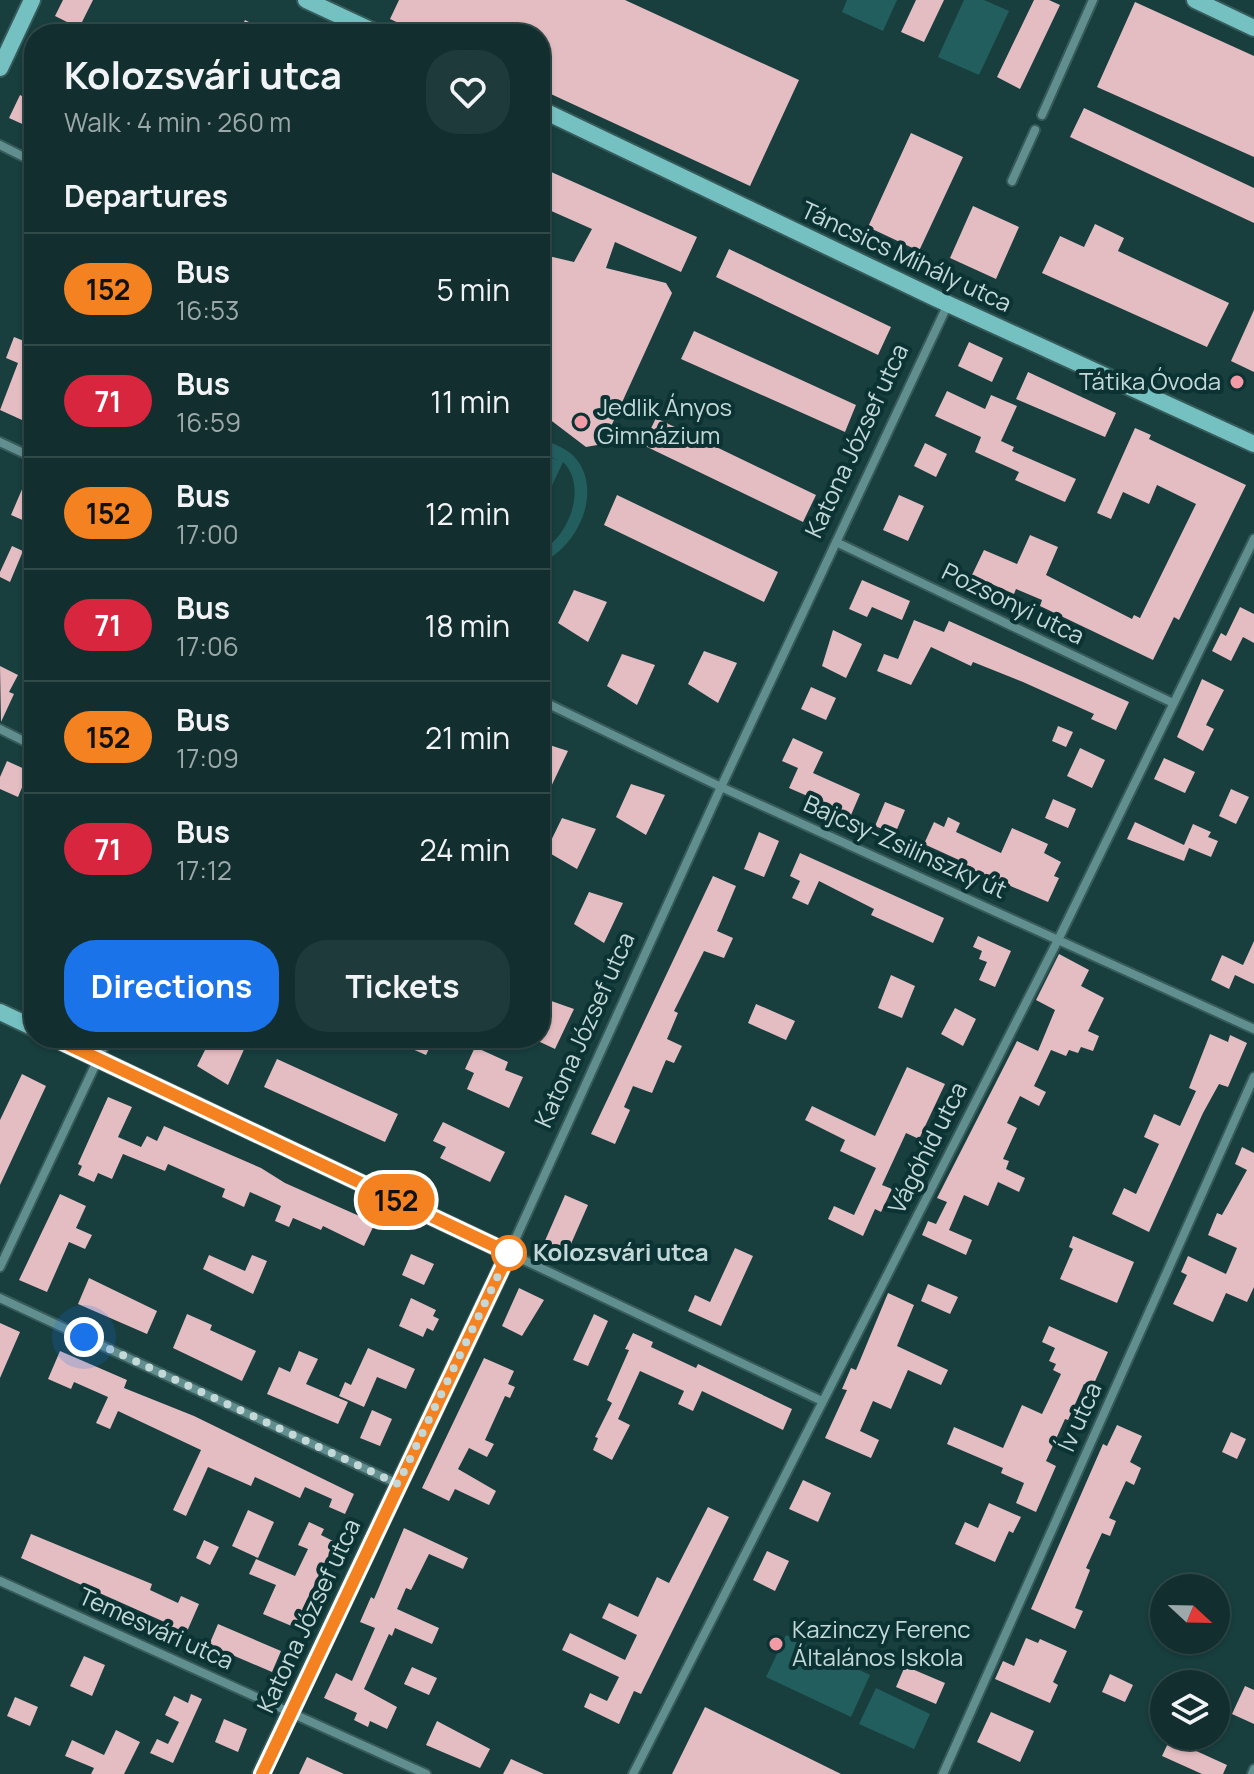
<!DOCTYPE html>
<meta charset="utf-8">
<style>
:root{--surface:#122e2e;--page:#1f3a3a;--text:#f1f3f6;--muted:#9ca8aa;--line:#314a4a;--accent:#1a73e8}
body{margin:0;font-family:Manrope,sans-serif;background:var(--page);color:var(--text);height:100vh;display:flex;flex-direction:column;font-size:30px;white-space:nowrap}
*{box-sizing:border-box;margin:0}
p{font-size:26px;color:var(--muted)}
.icon{flex:none;width:44px;height:44px;fill:none;stroke:currentColor;stroke-width:2;stroke-linecap:round;stroke-linejoin:round}
.map{position:relative;flex:1;overflow:hidden}
.side{position:absolute;left:24px;top:24px;width:526px;height:1024px;display:flex;flex-direction:column;background:var(--surface);border-radius:32px;box-shadow:0 2px 6px #0004,0 0 0 2px var(--line)}
.side>*{flex:none}
.badge{padding:0 16px;border-radius:26px;font-size:28px;line-height:52px}
.needle{width:52px;rotate:112deg}
.controls{position:absolute;left:1150px;top:1574px;display:grid;gap:16px}
.controls a{display:grid;place-items:center;width:80px;height:80px;border-radius:50%;background:var(--surface);box-shadow:0 2px 6px #0004,0 0 0 2px var(--line);font-size:40px}
.you{position:absolute;width:40px;height:40px;margin:-20px;border:6px solid #fff;border-radius:50%;background:#1a73e8;box-shadow:0 0 0 12px #1a73e833}
.map>.badge{position:absolute;translate:-50% -50%;box-shadow:0 0 0 4px #fff}
h2{padding:0 40px;font-size:30px;line-height:72px}
.round{display:grid;place-items:center;flex:none;width:84px;height:84px;border-radius:32px;background:var(--page)}
.head{display:flex;align-items:center;justify-content:space-between;height:136px;padding:0 40px}
h1{font-size:38px;font-weight:700;line-height:60px}
.cta{display:flex;gap:16px;margin-top:auto;padding:16px 40px}
.cta a{flex:1;height:92px;border-radius:32px;background:var(--accent);color:#fff;font-size:32px;font-weight:700;line-height:92px;text-align:center}
.cta a+a{background:var(--page);color:var(--text)}
ul{padding:0;list-style:none}
li{display:flex;align-items:center;gap:24px;height:112px;padding:0 40px;border-top:2px solid var(--line)}
li div{flex:1}
li b{display:block;font-size:30px}
li em{font-style:normal}
li .badge{min-width:88px;font-weight:700;text-align:center}
.map>svg:first-child{display:block}
.green{fill:#235e5f}
.building{fill:#e3bdc2}
.lines{fill:none;stroke-linecap:round;stroke-linejoin:round}
.street-casing{stroke:#375a5a;stroke-width:12}
.secondary-casing{stroke:#375a5a;stroke-width:20}
.street{stroke:#618f8f;stroke-width:8}
.secondary{stroke:#75c0c1;stroke-width:16}
.line-casing{stroke:#fff;stroke-width:18}
.line{stroke:#f58220;stroke-width:12}
.walk{stroke:#c4d8d8;stroke-width:8;stroke-dasharray:0 14.4}
.poi-dot{fill:#f39aa7;stroke:#0c3334;stroke-width:3}
.stop-dot{fill:#fff;stroke:#f58220;stroke-width:4}
.labels{text-anchor:middle;stroke-width:8;stroke-linejoin:round;paint-order:stroke}
.street-label{font-size:24px;fill:#c4d8d8;stroke:#0c3334}
.poi-label{font-size:24px;fill:#c4d8d8;stroke:#0c3334;text-anchor:start}
.stop-label{font-size:24px;font-weight:bold;fill:#c4d8d8;stroke:#0c3334;text-anchor:start}
</style>
<div class="map">
<svg width="1254" height="1774" viewBox="0 0 1254 1774">
<rect width="100%" height="100%" fill="#183e3e"/>
<path class="green" d="M847,0H897L883,31L842,12Z
M964,0H984L1009,11L979,75L938,57Z
M540,438C553,444 568,448 577,460C603,494 576,549 540,563V551C569,538 588,486 563,462L540,511V453L559,461L540,451Z
M786,1635L870,1675L851,1717L766,1677Z
M876,1688L930,1714L914,1749L859,1724Z"/>
<path class="building" d="M63,0H93L79,28L55,16Z
M399,0H625L799,80L750,186L540,89V34H422L390,19Z
M916,0H944L924,42L901,32Z
M1034,0H1049L1060,5L1020,89L997,77Z
M1135,2L1254,56V157L1097,87Z
M245,20L273,34H238Z
M20,95L34,102V116L29,127L9,118Z
M1084,108L1254,188V223L1070,137Z
M911,133L963,157L919,251L868,227Z
M540,167L697,237L681,272L615,242L606,268L666,283L672,293L603,444L586,447L540,412V254L574,262L592,229L540,206Z
M973,206L1019,227L996,279L950,258Z
M1095,224L1124,238L1118,251L1229,303L1207,347L1042,273L1060,236L1084,247Z
M729,249L891,327L878,355L716,277Z
M1254,310V372L1231,361Z
M694,331L856,405L845,432L681,359Z
M14,337L34,345V377L29,390L34,392L22,420L0,410L18,363L6,358Z
M969,342L1003,358L992,382L958,366Z
M1028,372L1116,413L1105,437L1016,399Z
M947,391L985,409L991,395L1017,406L1001,441L1014,447L1012,451L1076,479L1065,502L1015,480L1019,472L975,452L981,437L935,416Z
M656,418L816,495L803,522L643,445Z
M1135,428L1151,435L1149,439L1246,485L1179,620L1174,617L1153,660L1040,606L1042,600L1016,589L1014,594L972,575L984,550L1017,564L1030,535L1058,547L1046,575L1132,619L1134,615L1140,618L1196,504L1157,485L1149,504L1123,492L1111,519L1097,513Z
M925,443L947,454L936,477L914,466Z
M23,487L34,492V525L11,515Z
M617,495L778,572L764,602L604,525Z
M899,495L924,506L908,541L883,530Z
M12,546L23,551L10,582L0,577V572Z
M862,580L910,601L902,620L872,607L867,617L849,609Z
M574,590L607,602L588,642L558,623Z
M1240,607L1254,614V643L1243,637L1231,661L1212,651L1221,633L1226,636Z
M914,620L944,632L949,621L1129,702L1116,730L1091,719L1094,714L1023,682L973,662L971,666L931,647L911,685L877,671L884,654L898,659Z
M833,630L862,644L846,678L822,666Z
M704,651L737,663L718,703L688,684Z
M622,654L655,665L637,705L607,686Z
M0,666L18,675L9,692L14,694L1,722Z
M1202,679L1224,690L1206,725L1214,729L1203,751L1177,737Z
M811,687L836,698L826,720L801,709Z
M1058,726L1073,732L1066,747L1052,741Z
M793,738L823,752L813,773L860,794L851,815L789,788L798,768L782,761Z
M540,742L568,751L549,791L540,787Z
M1080,748L1105,760L1092,788L1067,776Z
M1164,758L1195,772L1185,793L1154,779Z
M7,761L29,771L18,797L0,789V777Z
M631,784L665,795L646,835L616,817Z
M1231,789L1249,797L1236,824L1219,816Z
M1053,799L1076,809L1068,828L1045,818Z
M885,802L905,810L895,834L875,826Z
M948,817L960,823L956,832L1001,853L1012,828L1048,844L1044,853L1061,862L1054,876L1059,878L1048,902L957,863L959,860L924,844L934,822L944,827Z
M562,818L596,829L577,869L546,851Z
M1135,822L1184,845L1193,824L1211,832L1208,837L1218,841L1211,857L1189,848L1184,861L1127,839Z
M759,832L779,841L764,877L744,869Z
M800,853L944,918L933,943L871,915L874,909L819,881L808,905L792,898L800,881L790,876Z
M713,876L736,886L717,931L733,938L724,958L704,951L674,1011L678,1013L667,1039L682,1046L674,1063L666,1060L652,1093L633,1086L624,1107L630,1110L615,1144L591,1134Z
M589,892L623,903L604,943L574,924Z
M978,936L1011,951L995,987L979,980L987,962L979,959L982,951L973,947Z
M1254,941V984L1235,975L1229,989L1211,980L1222,955L1243,965Z
M1059,954L1089,970L1081,986L1104,998L1088,1031L1099,1036L1093,1051L1081,1047L1078,1053L1069,1050L1066,1056L1051,1050L1034,1086L1046,1092L1039,1106L1020,1096L1007,1123L1017,1128L1003,1159L1009,1161L1006,1169L1025,1178L1019,1192L998,1182L988,1206L964,1195L949,1230L972,1240L966,1255L922,1235L928,1221L936,1224L947,1202L937,1198L1017,1041L1038,1051L1055,1010L1036,1000Z
M891,975L915,986L902,1018L878,1008Z
M540,997L574,1009L555,1049L540,1042Z
M756,1004L795,1021L786,1040L748,1023Z
M955,1008L976,1019L963,1046L941,1034Z
M1210,1034L1228,1042L1230,1035L1247,1043L1228,1087L1219,1084L1203,1113L1149,1232L1112,1214L1124,1188L1136,1194L1159,1144L1144,1137L1154,1114L1180,1126L1196,1091L1189,1088Z
M211,1038H232L246,1045L228,1085L197,1066Z
M387,1038H434L426,1055Z
M475,1047L508,1062L505,1070L523,1077L509,1108L467,1089L474,1073L465,1069Z
M277,1059L398,1114L385,1142L264,1087Z
M907,1067L945,1084L919,1139L906,1133L882,1185L892,1189L881,1212L875,1209L863,1236L828,1219L834,1206L854,1215L876,1168L840,1151L845,1140L805,1120L812,1106L875,1136Z
M22,1074L46,1086L0,1185V1120Z
M108,1097L132,1107L118,1137L141,1147L147,1136L157,1141L164,1126L261,1168L285,1183L375,1223L364,1246L323,1226L321,1230L293,1218L289,1227L275,1221L281,1206L250,1192L244,1207L222,1197L225,1189L168,1164L165,1171L123,1154L112,1179L98,1173L94,1182L78,1175L82,1166L78,1164Z
M443,1122L505,1152L490,1182L440,1158L446,1147L433,1141Z
M1242,1147L1254,1153V1287L1247,1302L1226,1293L1213,1322L1173,1304L1187,1275L1181,1272L1188,1256L1226,1274L1237,1248L1208,1235L1217,1213L1222,1215L1247,1170L1235,1164Z
M60,1194L86,1206L76,1228L92,1235L85,1249L69,1242L47,1292L19,1280Z
M565,1195L588,1205L567,1253L544,1243Z
M1073,1236L1134,1262L1117,1303L1060,1279L1073,1249L1069,1247Z
M735,1248L753,1256L721,1326L688,1311L695,1295L710,1302Z
M411,1254L434,1264L424,1285L402,1275Z
M209,1255L245,1271L252,1255L267,1261L253,1294L203,1269Z
M89,1278L157,1311L147,1334L78,1304Z
M928,1284L958,1297L950,1314L921,1301Z
M519,1288L544,1300L522,1336L502,1326Z
M888,1293L914,1305L897,1346L948,1370L941,1385L908,1370L891,1409L873,1401L860,1431L879,1440L871,1458L825,1438L847,1390L842,1389L851,1368L856,1370Z
M411,1298L436,1310L433,1316L439,1319L433,1331L427,1328L423,1337L399,1326Z
M187,1314L212,1325L210,1330L256,1351L242,1381L173,1348Z
M594,1314L608,1321L588,1366L573,1360Z
M0,1323L20,1332L0,1378Z
M1049,1326L1108,1352L1092,1388L1084,1384L1068,1420L1065,1419L1046,1461L1056,1466L1036,1512L1016,1503L1024,1483L1001,1473L1003,1468L947,1444L954,1427L1003,1448L1022,1405L1042,1414L1061,1374L1053,1370L1056,1364L1049,1361L1055,1348L1042,1342Z
M633,1333L653,1342L651,1347L696,1368L698,1364L792,1409L783,1430L702,1391L693,1411L678,1404L684,1391L640,1371L618,1419L630,1425L612,1460L593,1450L598,1438L595,1437L612,1403L607,1400L629,1350L625,1349Z
M368,1348L415,1369L406,1389L377,1377L364,1407L339,1396L345,1382L351,1385Z
M60,1351L127,1380L124,1388L194,1416L354,1494L345,1514L329,1507L332,1499L305,1487L300,1498L255,1477L251,1486L208,1467L186,1516L173,1510L201,1450L118,1411L110,1429L96,1423L108,1397L74,1382L71,1389L48,1379Z
M299,1351L318,1359L306,1384L348,1402L338,1424L267,1394L279,1367L290,1372Z
M484,1358L514,1371L508,1384L515,1387L510,1398L505,1396L485,1440L494,1444L487,1457L469,1448L458,1469L496,1491L489,1505L455,1489L449,1501L422,1488Z
M372,1410L392,1419L380,1446L360,1438Z
M1117,1425L1142,1436L1130,1462L1141,1468L1134,1485L1126,1481L1109,1518L1116,1521L1110,1536L1102,1533L1086,1568L1090,1570L1075,1608L1083,1611L1075,1629L1031,1609L1103,1444L1107,1446Z
M1231,1432L1246,1439L1237,1459L1222,1452Z
M803,1480L831,1493L818,1522L789,1509Z
M989,1503L1021,1517L1013,1533L1009,1531L995,1562L955,1544L965,1522L978,1528Z
M708,1507L729,1517L641,1694L634,1691L619,1724L584,1707L590,1693L607,1701L619,1677L562,1650L570,1633L625,1660L637,1635L602,1618L609,1603L638,1617L657,1577L669,1583Z
M248,1510L274,1522L258,1558L232,1546Z
M309,1522L324,1529L321,1535L335,1542L294,1627L263,1614L276,1585L249,1574L256,1559L295,1576L308,1549L298,1545Z
M404,1528L468,1558L463,1569L429,1554L411,1590L406,1588L397,1609L439,1628L432,1644L395,1628L392,1636L389,1634L364,1689L397,1707L387,1729L370,1721L368,1727L354,1720L357,1713L324,1698L336,1673L352,1681L375,1628L360,1622L371,1597L374,1599Z
M31,1534L152,1584L150,1590L178,1603L181,1596L199,1604L185,1636L167,1628L169,1624L21,1558Z
M204,1540L219,1547L210,1565L196,1558Z
M767,1551L789,1561L775,1591L753,1580Z
M218,1624L281,1651L272,1672L209,1645Z
M1026,1638L1038,1643L1040,1639L1067,1651L1053,1682L1058,1685L1050,1703L995,1679L1003,1661L1014,1666Z
M84,1656L105,1665L92,1696L70,1686Z
M905,1666L945,1683L936,1704L896,1687Z
M412,1667L437,1678L429,1695L404,1684Z
M1110,1674L1133,1685L1125,1702L1102,1692Z
M1245,1686L1254,1690V1724L1232,1714Z
M191,1694L202,1699L173,1763L150,1753L157,1739L168,1744L179,1722L165,1715L174,1696L188,1703Z
M15,1697L38,1707L30,1726L7,1716Z
M705,1707L841,1774H672Z
M991,1712L1034,1731L1020,1762L977,1742Z
M224,1719L247,1729L238,1752L215,1742Z
M437,1721L490,1749L480,1768L426,1745Z
M116,1730L140,1742L124,1774H91L94,1768L65,1756L72,1740L104,1755Z
M1170,1739L1227,1765L1223,1774H1202L1162,1756Z
M307,1757L344,1774H299Z
M511,1759L544,1774H503Z"/>
<g class="lines">
<defs>
<path id="street" d="M1042,115L1093,0
M0,145L34,162
M1012,181L1035,130
M0,442L34,458
M836,542L1173,703
M540,700L721,787L1254,1029
M0,729L34,746
M0,1267L108,1038
M0,1298L398,1484
M822,1401L509,1253L721,787L948,304
M0,1581L426,1774
M633,1774L1059,938L1254,539
M943,1774L1254,1077
M1252,1774L1254,1769"/>
<path id="secondary" d="M306,0L379,34
M1195,0L1254,28
M0,68L32,0
M540,109L935,298L1254,444
M0,1012L34,1028
M54,1038L509,1253L261,1774"/>
</defs>
<use href="#street" class="street-casing"/>
<use href="#secondary" class="secondary-casing"/>
<use href="#street" class="street"/>
<use href="#secondary" class="secondary"/>
</g>
<g class="lines">
<defs>
<path id="line" d="M54,1038L509,1253L262,1774"/>
</defs>
<use href="#line" class="line-casing"/>
<use href="#line" class="line"/>
<path class="walk" d="M84,1337L398,1484L509,1253"/>
</g>
<g class="poi-dot">
<circle cx="1237" cy="382" r="8"/>
<circle cx="581" cy="422" r="8"/>
<circle cx="776" cy="1644" r="8"/>
</g>
<circle class="stop-dot" cx="509" cy="1253" r="16"/>
<g class="labels">
<g class="street-label">
<text transform="translate(906 257) rotate(25)" y="8">Táncsics Mihály utca</text>
<text transform="translate(857 441) rotate(-65)" y="8">Katona József utca</text>
<text transform="translate(1013 604) rotate(26)" y="8">Pozsonyi utca</text>
<text transform="translate(905 847) rotate(24)" y="8">Bajcsy-Zsilinszky út</text>
<text transform="translate(585 1030) rotate(-66)" y="8">Katona József utca</text>
<text transform="translate(928 1148) rotate(-63)" y="8">Vágóhíd utca</text>
<text transform="translate(1080 1417) rotate(-66)" y="8">Ív utca</text>
<text transform="translate(309 1616) rotate(-65)" y="8">Katona József utca</text>
<text transform="translate(156 1629) rotate(24)" y="8">Temesvári utca</text>
</g>
<g class="poi-label">
<text x="1221" y="390" text-anchor="end">Tátika Óvoda</text>
<text x="597" y="416">Jedlik Ányos<tspan x="597" dy="28">Gimnázium</tspan></text>
<text x="792" y="1638">Kazinczy Ferenc<tspan x="792" dy="28">Általános Iskola</tspan></text>
</g>
<g class="stop-label">
<text x="533" y="1261">Kolozsvári utca</text>
</g>
</g>
</svg>
<div class="controls">
<a><svg class="needle" viewBox="-14 -14 28 28"><path d="M0-13l5 13h-10z" fill="#e53935"/><path d="M0 13l5-13h-10z" fill="#9ca8aa"/></svg></a>
<a><svg class="icon" aria-label="layers" viewBox="0 0 24 24"><path d="M12 4l9 5-9 5-9-5zM3 14l9 5 9-5"/></svg></a>
</div>
<div class="you" style="left:84px;top:1337px"></div>
<b class="badge" style="left:396px;top:1200px;background:#f58220;color:#111">152</b>
<section class="side">
<div class="head"><div><h1>Kolozsvári utca</h1><p>Walk · 4 min · 260 m</p></div><a class="round"><svg class="icon" aria-label="heart" viewBox="0 0 24 24"><path d="M12 20l-8-8c-3-5 5-10 8-4 3-6 11-1 8 4z"/></svg></a></div>
<h2>Departures</h2>
<ul>
<li><span class="badge" style="background:#f58220;color:#111">152</span><div><b>Bus</b><p>16:53</p></div><em>5 min</em></li>
<li><span class="badge" style="background:#d7263d;color:#fff">71</span><div><b>Bus</b><p>16:59</p></div><em>11 min</em></li>
<li><span class="badge" style="background:#f58220;color:#111">152</span><div><b>Bus</b><p>17:00</p></div><em>12 min</em></li>
<li><span class="badge" style="background:#d7263d;color:#fff">71</span><div><b>Bus</b><p>17:06</p></div><em>18 min</em></li>
<li><span class="badge" style="background:#f58220;color:#111">152</span><div><b>Bus</b><p>17:09</p></div><em>21 min</em></li>
<li><span class="badge" style="background:#d7263d;color:#fff">71</span><div><b>Bus</b><p>17:12</p></div><em>24 min</em></li>
</ul>
<div class="cta"><a>Directions</a><a>Tickets</a></div>
</section>
</div>
